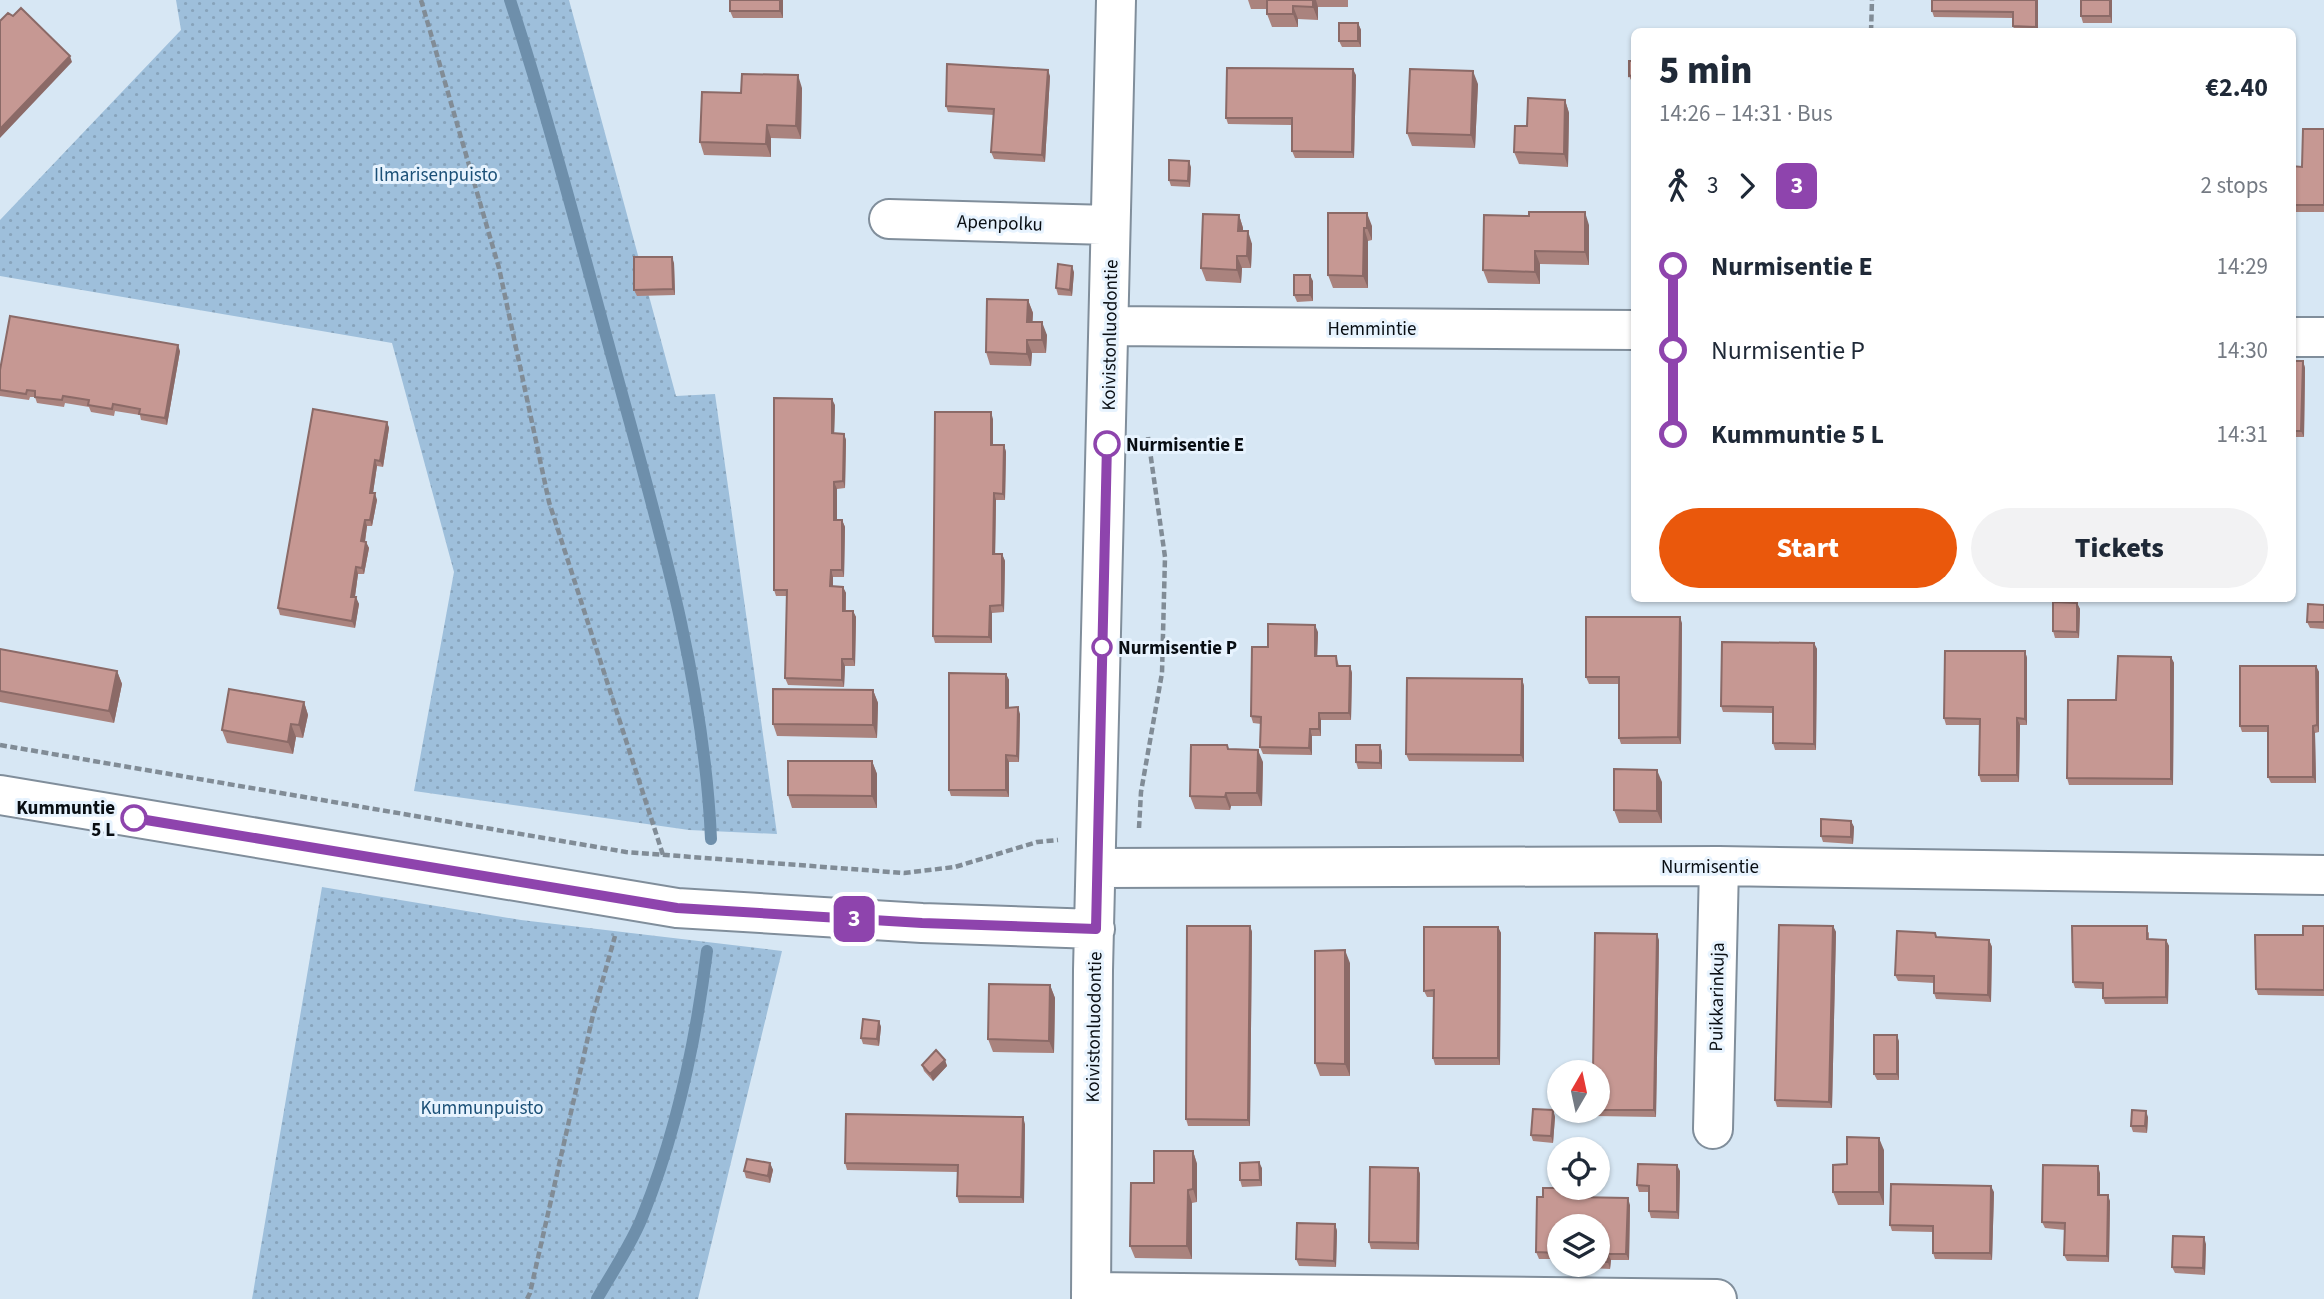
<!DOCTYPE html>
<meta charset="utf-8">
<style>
:root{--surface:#fff;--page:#f2f2f3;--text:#1f2937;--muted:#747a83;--accent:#ea580c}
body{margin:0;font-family:"Source Sans 3",sans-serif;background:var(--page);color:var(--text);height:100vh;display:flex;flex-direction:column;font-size:26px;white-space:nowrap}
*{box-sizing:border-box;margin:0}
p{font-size:23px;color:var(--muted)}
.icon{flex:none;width:38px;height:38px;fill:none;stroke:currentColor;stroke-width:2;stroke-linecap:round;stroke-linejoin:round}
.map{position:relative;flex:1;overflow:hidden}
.details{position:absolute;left:1631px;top:28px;width:665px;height:574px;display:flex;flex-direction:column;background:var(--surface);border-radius:10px;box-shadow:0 2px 5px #0004}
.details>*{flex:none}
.badge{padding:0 14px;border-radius:10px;font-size:24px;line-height:46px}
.needle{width:46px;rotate:9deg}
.controls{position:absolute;left:1547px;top:1060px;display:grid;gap:14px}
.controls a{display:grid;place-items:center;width:63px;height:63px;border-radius:50%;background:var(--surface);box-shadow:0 2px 5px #0004;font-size:35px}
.map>.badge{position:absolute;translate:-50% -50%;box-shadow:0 0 0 4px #fff}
.legs{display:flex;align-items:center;gap:10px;height:77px;padding:0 28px;font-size:23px}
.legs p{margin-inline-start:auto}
.overview{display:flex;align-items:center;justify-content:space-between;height:119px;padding:0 28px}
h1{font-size:38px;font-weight:800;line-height:52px}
.cta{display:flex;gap:14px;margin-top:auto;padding:14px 28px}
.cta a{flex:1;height:80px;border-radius:42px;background:var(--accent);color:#fff;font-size:28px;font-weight:800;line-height:80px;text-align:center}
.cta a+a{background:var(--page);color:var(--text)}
ul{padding:0 28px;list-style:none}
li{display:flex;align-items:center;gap:24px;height:84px;font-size:26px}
li i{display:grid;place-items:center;width:10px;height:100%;margin:0 9px;background:currentColor}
li i::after{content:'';width:18px;height:18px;margin:-9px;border:5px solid;border-radius:50%;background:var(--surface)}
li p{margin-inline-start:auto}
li:first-child i{background:linear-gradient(#0000 50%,currentColor 0)}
li:last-child i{background:linear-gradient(currentColor 50%,#0000 0)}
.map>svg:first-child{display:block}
.park{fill:url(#park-dots)}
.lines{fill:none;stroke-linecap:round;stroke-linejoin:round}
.stream{stroke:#6e8fab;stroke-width:12}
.street-casing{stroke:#808e9b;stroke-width:42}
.path{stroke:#818c96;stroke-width:4.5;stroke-dasharray:7 3.5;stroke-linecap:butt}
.street{stroke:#fff;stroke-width:38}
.wall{fill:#aa837e}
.shaded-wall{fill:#8b6a67}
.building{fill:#c69893;stroke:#8b6a67;stroke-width:2}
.line-1-casing{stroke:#fff;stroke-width:16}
.line-1{stroke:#8e44ad;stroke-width:10}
.stop-1-dot{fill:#fff;stroke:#8e44ad;stroke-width:3.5}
.labels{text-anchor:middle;stroke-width:6;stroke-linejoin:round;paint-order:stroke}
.park-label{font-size:19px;fill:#1b5077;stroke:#e7f3fe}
.street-label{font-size:19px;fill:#090e13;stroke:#e7f3fe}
.stop-label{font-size:19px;font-weight:bold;fill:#090e13;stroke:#e7f3fe;text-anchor:start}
</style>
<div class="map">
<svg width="2324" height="1299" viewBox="0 0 2324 1299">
<defs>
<pattern id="park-dots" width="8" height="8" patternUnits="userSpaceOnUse" patternTransform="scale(1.75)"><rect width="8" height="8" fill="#9ebfdb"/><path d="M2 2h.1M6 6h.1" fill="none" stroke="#87a3bb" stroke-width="1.8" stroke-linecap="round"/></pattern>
</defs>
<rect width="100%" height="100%" fill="#d7e7f4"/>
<path class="park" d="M176,0H569L676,396L715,394L777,834L689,830L414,791L454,572L392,343L0,276V220L181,30Z
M322,887L521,920L782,951L698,1299H252Z"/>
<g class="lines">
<path class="stream" d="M510,0C550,123 582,248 616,372C658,525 704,679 711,839
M597,1299C612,1272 632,1244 643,1215C677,1131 696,1040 707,951"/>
<defs>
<path id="street" d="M889,219L1110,225
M1110,326L1634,330
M2292,337H2324
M0,795L677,908L922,923L1095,929
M1097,868L1719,866L2324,875
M1713,1129L1719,866
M1091,1292L1717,1299
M1091,1299L1093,970L1116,0"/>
</defs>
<use href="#street" class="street-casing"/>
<path class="path" d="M421,0L499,268L549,502L663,855
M1871,32L1872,0
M0,745L626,852L904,873L955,867L1037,842L1058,840
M1139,828L1141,792L1162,673L1165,557L1148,437
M527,1299L530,1293L593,1015L615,936"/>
<use href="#street" class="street"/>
</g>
<path class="wall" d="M783,0V18H733L730,11Z
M1248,0H1348V7H1318V20L1298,19V27H1272L1267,14V9H1251Z
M1932,0H2038V32H2015L2013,26V18L1934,17L1932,11Z
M2081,0H2112V23H2083L2081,16Z
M1358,23L1361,30V47H1342L1339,41Z
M1634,61V82H1632L1629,76Z
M1356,75L1354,158H1295L1292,151V125L1228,124L1226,118Z
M1050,76L1045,162L994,159L991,152L994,115L948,112L946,106Z
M1478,84L1475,148L1412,146L1407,133Z
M802,88L801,139L771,138V157L704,155L700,142L741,93Z
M1565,100L1569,113L1568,167L1519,164L1514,152L1527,126Z
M2324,129V212H2295L2293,205V197H2292V166L2302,167Z
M1191,167L1190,187L1171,186L1169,180Z
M1328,213L1372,226V240L1368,241V288H1333L1328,275Z
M1239,215L1243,228V231L1252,244L1251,268H1242L1241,283L1206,281L1201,268Z
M1589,225V265L1540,264V284L1488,283L1483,270Z
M674,263L675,295L637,296L634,290Z
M1074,272L1072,296L1058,295L1056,288Z
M1313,281V301L1297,302L1294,295Z
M1028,300L1033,313L1032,322L1047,335L1046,353H1032L1031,366L990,365L986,352Z
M180,351L167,425L141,420L140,415L115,411L114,416L91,412L89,407L65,403L64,407L37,403L35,397H30L29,400L0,396V370Z
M2292,361H2303L2305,368L2304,437H2292Z
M835,405L834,433L844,434L846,440L845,488L837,489V520H842L845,527L844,577H833V586L843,587L846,593V611H853L856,617L855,666H845L844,687L788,685L785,678L787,596H776L774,590Z
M993,419V445H1004L1006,452L1005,500H996L995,554H1002L1005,561L1004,612L992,613V643H935L933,636Z
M387,422L389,428L383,467L377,466L373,493L377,500L372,526H367L365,542H366L369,548L364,574H358L355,597L359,604L355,628L280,615L278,608Z
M2077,603L2080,609L2079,638H2055L2053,631Z
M2324,605V629L2310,628L2307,622Z
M1682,623L1681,744H1621L1619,738V684H1589L1586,677Z
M1318,632L1317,656H1336L1339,666H1350L1352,673L1351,720H1321V736H1312V755L1263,754L1260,747L1261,724L1253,723L1251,716L1268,647Z
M1814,643L1817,649L1816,750H1775L1773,743V713L1723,712L1721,706Z
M0,649L117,671L122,684L114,723L0,702Z
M2025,651L2027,658V725H2020L2019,782H1981L1979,775L1980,725H1946L1944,718Z
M2171,657L2174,663L2173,785H2069L2067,778L2116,700Z
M2316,666L2319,672V732L2315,733L2316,783H2271L2268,777V732H2242L2240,726Z
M1006,674L1009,680V707L1020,714L1019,762H1009V797L951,796L949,790Z
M1522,679L1524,686V762L1409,761L1406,754Z
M873,690L878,703L877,738L777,736L773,724Z
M304,702L308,715L303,738L296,737L293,754L227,743L222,730Z
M1227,745L1229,749L1263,762L1262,806H1231L1230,810L1195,809L1190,796Z
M1380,745L1382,752V769H1358L1356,762Z
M872,761L877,774V808H792L788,795Z
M1662,782V823H1619L1614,810Z
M1851,821L1854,827L1853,844L1823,842L1821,836Z
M1250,926L1252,932L1250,1126H1188L1186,1119Z
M1833,926L1836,932L1832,1108L1777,1107L1775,1100Z
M2324,926V996L2258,995L2256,989L2303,935Z
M1498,927L1501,933L1500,1065H1435L1433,1058V997H1427L1424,991Z
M2149,932V939L2166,940L2169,946L2168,1004H2105L2103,998V989L2075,988L2073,982Z
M1935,933L1937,937L1989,940L1992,947L1991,1002L1936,999L1934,993V983L1898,981L1895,975Z
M1659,940L1656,1117L1595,1116L1593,1111H1598V1073Z
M1350,963V1076H1320L1315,1063Z
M1050,985L1055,998L1054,1053L993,1052L988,1039Z
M879,1021L881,1027L879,1046L863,1044L861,1038Z
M1899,1041V1080H1877L1874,1074Z
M945,1060L947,1066L933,1081L924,1071L922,1065Z
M1553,1110L1555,1117L1553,1143L1533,1141L1531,1135Z
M2148,1117L2147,1133L2133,1132L2131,1126Z
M1025,1124L1024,1203H959L957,1196V1172L847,1170L845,1163Z
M1884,1150V1205H1838L1833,1192L1847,1164Z
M1193,1151L1197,1164V1202L1192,1203V1259L1135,1258L1130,1246L1154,1183Z
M770,1163L773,1170L770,1183L746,1178L744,1171Z
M1262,1168V1186L1242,1187L1240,1180Z
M1418,1168L1420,1174L1419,1250L1371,1249L1369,1242Z
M1680,1171L1679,1219L1651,1218L1649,1211V1192H1639L1637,1185Z
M2100,1173V1195L2110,1201L2109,1262L2067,1261L2064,1255L2065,1230L2045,1228L2042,1222Z
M1572,1188L1575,1197L1630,1205L1629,1260H1611L1610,1269L1571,1267V1265H1598V1227H1559V1259H1539L1536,1252L1543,1197Z
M1994,1192L1992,1260L1935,1259L1933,1253V1232L1892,1231L1890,1225Z
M1335,1224L1337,1231L1336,1267L1299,1266L1296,1259Z
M2206,1244L2205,1275L2175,1273L2172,1267Z"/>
<path class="shaded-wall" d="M780,0H783V18L780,11Z
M1313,0H1316L1318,7V20L1313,7Z
M2036,0H2038V32L2036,27Z
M2110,0H2112V23L2110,16Z
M1293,6L1298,19V27L1293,14Z
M1358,23L1361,30V47L1358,41Z
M70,56L72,62L0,138V129Z
M1353,69L1356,75L1354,158L1352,152Z
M1048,70L1050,76L1045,162L1042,155Z
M1473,71L1478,84L1475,148L1471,135Z
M798,75L802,88L801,139L796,126Z
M1565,100L1569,113L1568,167L1564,154Z
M767,125L771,138V157L766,144Z
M1189,161L1191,167L1190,187L1188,181Z
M1585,212L1589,225V265L1585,252Z
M1367,213L1372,226V240L1367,228Z
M1239,215L1243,228V244L1238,231Z
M1364,228L1368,241V288L1363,276Z
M1248,231L1252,244L1251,268L1247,256Z
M1535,251L1540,264V284L1535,272Z
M1237,256L1242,268L1241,283L1237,270Z
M672,257L674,263L675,295L673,289Z
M1072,266L1074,272L1072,296L1070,290Z
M1310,275L1313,281V301L1310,295Z
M1028,300L1033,313L1032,335L1027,322Z
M1042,322L1047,335L1046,353L1042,340Z
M1027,340L1032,353L1031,366L1027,354Z
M178,345L180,351L167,425L165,418Z
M2303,361L2305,368L2304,437L2301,431Z
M832,399L835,405L834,440L832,433Z
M991,412L993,419V452L991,445Z
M387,422L389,428L383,467L380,461Z
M844,434L846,440L845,488L843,481Z
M1004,445L1006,452L1005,500L1003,494Z
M375,460L377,466L372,499L370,493Z
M834,482L837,489V527L834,520Z
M375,493L377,500L372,526L370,520Z
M994,493L996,500L995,561L993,554Z
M365,520L367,526L364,548L361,541Z
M842,520L845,527L844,577L842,570Z
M366,542L369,548L364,574L362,568Z
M1002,554L1005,561L1004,612L1002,605Z
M356,567L358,574L354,603L351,597Z
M831,570L833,577V593L830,586Z
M843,587L846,593L845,617L843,611Z
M356,597L359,604L355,628L352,621Z
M2077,603L2080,609L2079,638L2077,632Z
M990,606L992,613V643L989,637Z
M853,611L856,617L855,666L853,659Z
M1680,617L1682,623L1681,744L1678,737Z
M1315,625L1318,632L1317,662L1315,656Z
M1814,643L1817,649L1816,750L1814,744Z
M2025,651L2027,658V725L2025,719Z
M2171,657L2174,663L2173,785L2171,779Z
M842,659L845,666L844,687L842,680Z
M1350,666L1352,673L1351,720L1349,713Z
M2316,666L2319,672V732L2317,725Z
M117,671L122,684L114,723L109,711Z
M1006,674L1009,680V714L1006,708Z
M1522,679L1524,686V762L1521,755Z
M873,690L878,703L877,738L873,725Z
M304,702L308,715L303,738L299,725Z
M1018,707L1020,714L1019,762L1017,756Z
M1319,713L1321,720V736L1319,729Z
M2017,718L2020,725L2019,782L2017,775Z
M291,724L296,737L293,754L288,742Z
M2313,726L2315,733L2316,783L2313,777Z
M1310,729L1312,736V755L1309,748Z
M1380,745L1382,752V769L1380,763Z
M1258,750L1263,762L1262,806L1257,793Z
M1006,755L1009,762V797L1006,790Z
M872,761L877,774V808L872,796Z
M1657,770L1662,782V823L1657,811Z
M1226,793L1231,806L1230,810L1225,797Z
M1851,821L1854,827L1853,844L1851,837Z
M1250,926L1252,932L1250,1126L1248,1120Z
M1833,926L1836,932L1832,1108L1829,1102Z
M1498,927L1501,933L1500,1065L1498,1058Z
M1657,934L1659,940L1656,1117L1654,1110Z
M1989,940L1992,947L1991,1002L1988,995Z
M2166,940L2169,946L2168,1004L2166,997Z
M1345,950L1350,963V1076L1345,1064Z
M1050,985L1055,998L1054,1053L1049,1041Z
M879,1021L881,1027L879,1046L877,1039Z
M1897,1035L1899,1041V1080L1897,1074Z
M945,1060L947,1066L933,1081L930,1074Z
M1553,1110L1555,1117L1553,1143L1551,1136Z
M2146,1111L2148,1117L2147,1133L2145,1126Z
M1023,1117L1025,1124L1024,1203L1021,1197Z
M1879,1138L1884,1150V1205L1879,1192Z
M1193,1151L1197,1164V1202L1193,1189Z
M1259,1162L1262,1168V1186L1260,1180Z
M770,1163L773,1170L770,1183L768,1176Z
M1677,1165L1680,1171L1679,1219L1677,1212Z
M2098,1166L2100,1173V1201L2098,1195Z
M1418,1168L1420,1174L1419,1250L1417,1243Z
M1991,1186L1994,1192L1992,1260L1990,1253Z
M1188,1190L1192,1203V1259L1187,1246Z
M2108,1195L2110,1201L2109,1262L2107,1256Z
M1628,1198L1630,1205L1629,1260L1626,1254Z
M1335,1224L1337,1231L1336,1267L1334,1261Z
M2204,1237L2206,1244L2205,1275L2203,1268Z
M1608,1254L1611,1260L1610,1269L1608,1262Z"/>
<path class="building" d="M730,0H780V11H730Z
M1267,0H1313V7L1293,6V14H1267Z
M1932,0H2036V27L2013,26V12L1932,11Z
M2081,0H2110V16H2081Z
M21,8L70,56L0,129V21L8,13L13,16Z
M1339,23H1358V41H1339Z
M1629,61H1634V75L1629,76Z
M947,64L1048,70L1042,155L991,152L994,109L946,106Z
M1227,68L1353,69L1352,152L1292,151V118H1226Z
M1410,69L1473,71L1471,135L1407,133Z
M742,74L798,75L796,126L767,125L766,144L700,142L702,92L741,93Z
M1528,98L1565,100L1564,154L1514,152L1515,126H1527Z
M2303,129H2324V205H2293L2292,166L2302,167Z
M1169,160L1189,161L1188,181L1169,180Z
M1529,212H1585V252L1535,251V272L1483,270L1484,215L1529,216Z
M1328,213H1367V228H1364L1363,276L1328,275Z
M1203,214L1239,215L1238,231H1248L1247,256H1237V270L1201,268Z
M634,257H672L673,289L634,290Z
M1058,264L1072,266L1070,290L1056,288Z
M1294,275H1310V295H1294Z
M987,299L1028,300L1027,322H1042V340H1027V354L986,352Z
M10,316L178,345L165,418L139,414L140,409L113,404L112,409L88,405L89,400L63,396L62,400L35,397V391L27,390L26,394L0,390V370Z
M2292,361H2303L2301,431H2292Z
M774,398L832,399V433L844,434L843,481L834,482V520H842V570H831L830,586L843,587V611H853V659H842V680L785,678L787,590H774Z
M313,409L387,422L380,461L375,460L370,493H375L370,520H365L361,541L366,542L362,568L356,567L351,597H356L352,621L278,608Z
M935,412H991V445H1004L1003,494L994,493L993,554H1002V605L990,606L989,637L933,636Z
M2053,602L2077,603V632L2053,631Z
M2308,604L2324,605V622H2307Z
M1586,617H1680L1678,737L1619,738V677H1586Z
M1268,624L1315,625V656H1336L1337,666H1350L1349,713H1319V729H1310L1309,748L1260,747L1261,717L1251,716L1252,647H1268Z
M1722,642L1814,643V744L1773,743V707L1721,706Z
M0,649L117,671L109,711L0,691Z
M1945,651H2025V719L2017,718V775H1979L1980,719L1944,718Z
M2118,656L2171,657V779L2067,778L2068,700H2116Z
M2240,666H2316L2317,725L2313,726V777H2268V726H2240Z
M949,673L1006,674V708L1018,707L1017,756L1006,755V790H949Z
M1407,678L1522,679L1521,755L1406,754Z
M229,689L304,702L299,725L291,724L288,742L222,730Z
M773,689L873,690V725L773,724Z
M1191,745H1227L1228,749L1258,750L1257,793H1226L1225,797L1190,796Z
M1356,745H1380V763L1356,762Z
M788,761H872V796L788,795Z
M1614,769L1657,770V811L1614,810Z
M1821,819L1851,821V837L1821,836Z
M1779,925L1833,926L1829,1102L1775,1100Z
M1187,926H1250L1248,1120L1186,1119Z
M2072,926H2147V939L2166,940V997L2103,998V983L2073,982Z
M2303,926H2324V990L2256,989L2255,935H2303Z
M1424,927H1498V1058H1433L1434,990L1424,991Z
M1897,931L1935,933L1936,937L1989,940L1988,995L1934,993V976L1895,975Z
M1595,933L1657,934L1654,1110H1598V1073H1593Z
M1345,950V1064L1315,1063V951Z
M989,984L1050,985L1049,1041L988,1039Z
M863,1019L879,1021L877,1039L861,1038Z
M1874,1035H1897V1074H1874Z
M936,1050L945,1060L930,1074L922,1065Z
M1533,1109L1553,1110L1551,1136L1531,1135Z
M2132,1110L2146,1111L2145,1126H2131Z
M846,1114L1023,1117L1021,1197L957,1196L958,1165L845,1163Z
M1847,1137L1879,1138V1192H1833V1165L1847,1164Z
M1154,1151H1193V1189L1188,1190L1187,1246H1130L1131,1183H1154Z
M747,1159L770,1163L768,1176L744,1171Z
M1259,1162L1260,1180H1240V1163Z
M1638,1164L1677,1165V1212L1649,1211V1186L1637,1185Z
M2043,1165L2098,1166V1195H2108L2107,1256L2064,1255L2065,1223L2042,1222Z
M1370,1167L1418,1168L1417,1243L1369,1242Z
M1891,1184L1991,1186L1990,1253H1933V1226L1890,1225Z
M1543,1188H1572L1573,1197L1628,1198L1626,1254H1608V1262H1598V1227H1559V1253L1536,1252L1537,1197H1543Z
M1297,1223L1335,1224L1334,1261L1296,1259Z
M2173,1236L2204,1237L2203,1268L2172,1267Z"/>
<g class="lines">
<defs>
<path id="line-1" d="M134,818L677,908L922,923L1096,929L1107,444"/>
</defs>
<use href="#line-1" class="line-1-casing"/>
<use href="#line-1" class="line-1"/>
</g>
<g class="stop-1-dot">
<circle cx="1107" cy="444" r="12"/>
<circle cx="1102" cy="647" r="9"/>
<circle cx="134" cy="818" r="12"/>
</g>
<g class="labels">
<g class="park-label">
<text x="436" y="181">Ilmarisenpuisto</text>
<text x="482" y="1114">Kummunpuisto</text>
</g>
<g class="street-label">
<text transform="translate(1000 222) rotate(2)" y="7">Apenpolku</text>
<text x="1372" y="335">Hemmintie</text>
<text transform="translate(1109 335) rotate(-89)" y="7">Koivistonluodontie</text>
<text x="1710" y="873">Nurmisentie</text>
<text transform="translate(1716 997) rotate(-89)" y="7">Puikkarinkuja</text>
<text transform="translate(1093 1027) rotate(-89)" y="7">Koivistonluodontie</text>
</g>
<g class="stop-label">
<text x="1126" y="451">Nurmisentie E</text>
<text x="1118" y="654">Nurmisentie P</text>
<text x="115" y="814" text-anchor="end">Kummuntie<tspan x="115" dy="22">5 L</tspan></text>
</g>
</g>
</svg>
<div class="controls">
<a><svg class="needle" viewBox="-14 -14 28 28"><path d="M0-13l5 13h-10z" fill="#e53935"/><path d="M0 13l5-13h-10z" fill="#747a83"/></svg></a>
<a><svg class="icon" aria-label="locate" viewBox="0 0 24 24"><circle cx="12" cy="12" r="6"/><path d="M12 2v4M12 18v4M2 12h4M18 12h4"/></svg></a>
<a><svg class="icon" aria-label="layers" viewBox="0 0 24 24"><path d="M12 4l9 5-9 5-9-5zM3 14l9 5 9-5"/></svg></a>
</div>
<b class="badge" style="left:854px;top:919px;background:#8e44ad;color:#fff">3</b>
<section class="details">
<div class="overview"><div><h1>5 min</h1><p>14:26 – 14:31 · Bus</p></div><b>€2.40</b></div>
<div class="legs"><svg class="icon" aria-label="walk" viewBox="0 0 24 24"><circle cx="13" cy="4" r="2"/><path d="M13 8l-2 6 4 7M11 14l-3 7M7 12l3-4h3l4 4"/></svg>3<svg class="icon" aria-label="forward" viewBox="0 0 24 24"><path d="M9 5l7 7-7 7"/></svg><b class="badge" style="background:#8e44ad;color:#fff">3</b><p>2 stops</p></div>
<ul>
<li><i style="color:#8e44ad"></i><b>Nurmisentie E</b><p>14:29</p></li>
<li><i style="color:#8e44ad"></i><span>Nurmisentie P</span><p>14:30</p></li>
<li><i style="color:#8e44ad"></i><b>Kummuntie 5 L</b><p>14:31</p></li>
</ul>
<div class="cta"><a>Start</a><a>Tickets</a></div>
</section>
</div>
